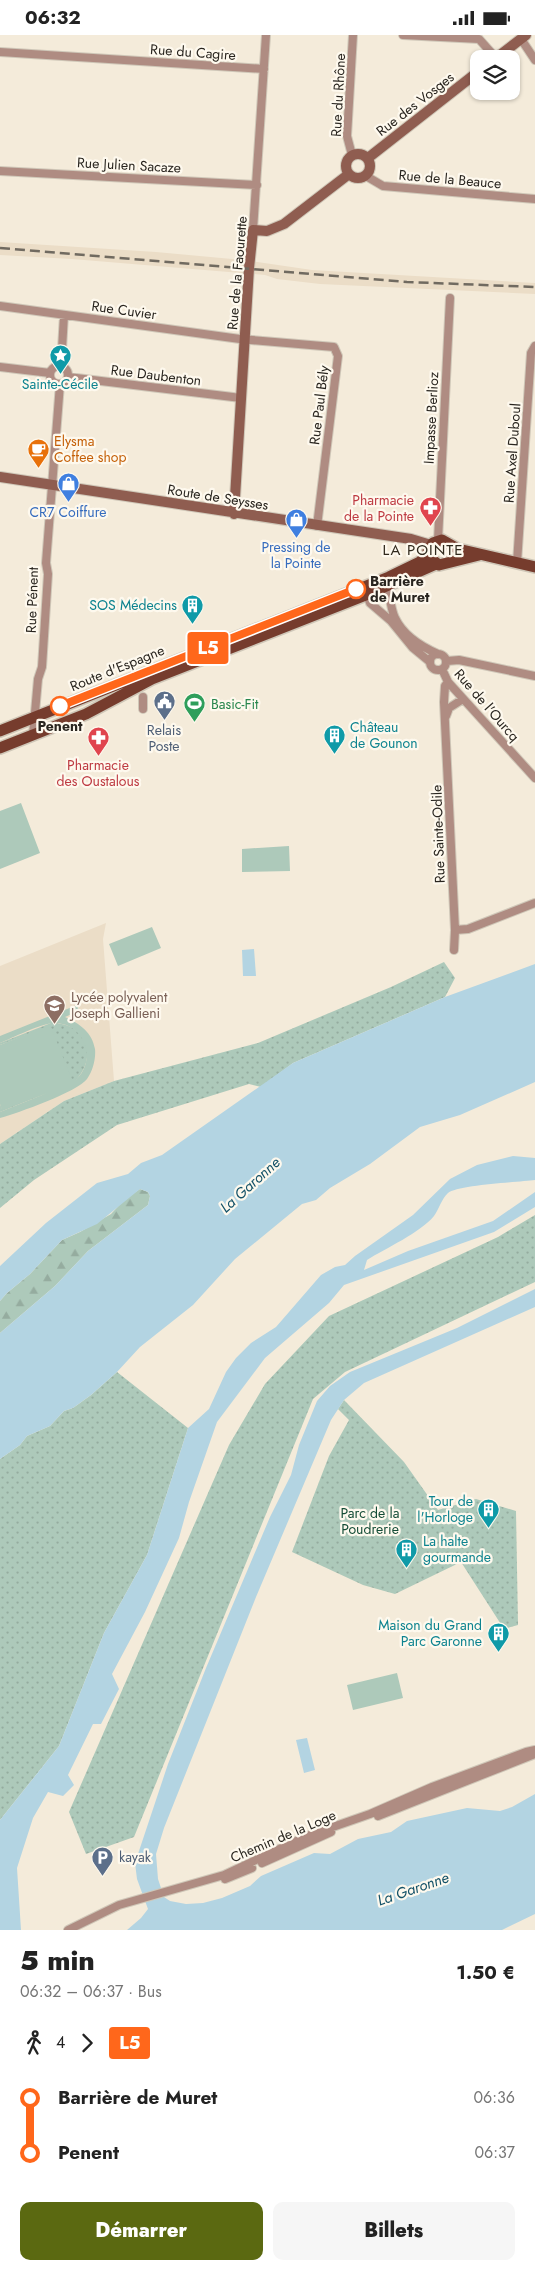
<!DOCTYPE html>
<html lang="fr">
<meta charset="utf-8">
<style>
:root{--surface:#fff;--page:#f6f6f6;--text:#222;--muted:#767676;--accent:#5b6911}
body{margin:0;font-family:Jost,sans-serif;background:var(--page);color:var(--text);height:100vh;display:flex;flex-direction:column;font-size:19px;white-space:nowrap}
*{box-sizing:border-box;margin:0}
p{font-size:16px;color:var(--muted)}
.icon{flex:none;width:28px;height:28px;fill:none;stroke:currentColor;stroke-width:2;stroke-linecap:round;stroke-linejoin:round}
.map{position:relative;height:1895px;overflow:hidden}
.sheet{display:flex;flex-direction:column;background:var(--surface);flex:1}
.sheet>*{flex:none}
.badge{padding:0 10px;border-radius:4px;font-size:18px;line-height:32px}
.fabs{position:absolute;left:470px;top:15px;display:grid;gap:10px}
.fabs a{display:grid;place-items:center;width:50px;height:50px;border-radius:10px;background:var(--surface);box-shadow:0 1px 4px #0004;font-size:25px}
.map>.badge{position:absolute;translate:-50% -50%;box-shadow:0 0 0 2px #fff}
.legs{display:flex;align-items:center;gap:8px;height:55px;padding:0 20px;font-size:16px}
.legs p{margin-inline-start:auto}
.summary{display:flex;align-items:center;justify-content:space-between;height:85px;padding:0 20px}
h1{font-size:28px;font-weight:800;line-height:38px}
.cta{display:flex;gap:10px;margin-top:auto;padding:10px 20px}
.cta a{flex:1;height:58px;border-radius:10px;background:var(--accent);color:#fff;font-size:20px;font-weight:800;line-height:58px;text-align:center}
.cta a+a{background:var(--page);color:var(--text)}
ul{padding:0 20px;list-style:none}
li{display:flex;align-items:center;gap:18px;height:55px;font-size:19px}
li i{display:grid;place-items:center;width:8px;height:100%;margin:0 6px;background:currentColor}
li i::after{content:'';width:12px;height:12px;margin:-6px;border:4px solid;border-radius:50%;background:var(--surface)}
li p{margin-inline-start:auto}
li:first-child i{background:linear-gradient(#0000 50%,currentColor 0)}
li:last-child i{background:linear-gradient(currentColor 50%,#0000 0)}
.status{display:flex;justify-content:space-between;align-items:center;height:35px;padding:0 25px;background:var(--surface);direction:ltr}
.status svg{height:14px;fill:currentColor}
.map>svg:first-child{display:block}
.built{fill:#ebddc7}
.green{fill:url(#green-dots)}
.forest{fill:url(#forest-firs)}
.pitch{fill:#adc9ba}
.water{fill:#b3d4e2}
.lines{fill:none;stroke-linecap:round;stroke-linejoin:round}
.street-casing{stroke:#cfc7b8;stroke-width:10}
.secondary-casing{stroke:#cfc7b8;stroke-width:12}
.primary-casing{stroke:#cfc7b8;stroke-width:14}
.street{stroke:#af8c82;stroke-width:8}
.secondary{stroke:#8f5d50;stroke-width:10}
.primary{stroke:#763c2d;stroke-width:11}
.rail{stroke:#706a60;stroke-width:2.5;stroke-dasharray:10 5;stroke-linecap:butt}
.line-1-casing{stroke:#fff;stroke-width:11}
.line-1{stroke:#ff671b;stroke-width:8}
.stop-1-dot{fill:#fff;stroke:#ff671b;stroke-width:2.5}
.labels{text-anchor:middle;stroke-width:4.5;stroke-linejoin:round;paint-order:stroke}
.street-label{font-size:14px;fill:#29251f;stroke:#fef9ee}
.culture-label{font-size:14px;fill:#0d838f;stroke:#fef9ee;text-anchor:end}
.food-label{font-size:14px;fill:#c56008;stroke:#fef9ee;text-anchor:start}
.health-label{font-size:14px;fill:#be3a42;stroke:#fef9ee;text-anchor:end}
.shop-label{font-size:14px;fill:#366cbe;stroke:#fef9ee}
.stop-label{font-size:14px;font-weight:bold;fill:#29251f;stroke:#fef9ee;text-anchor:start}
.leisure-label{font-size:14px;fill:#27864d;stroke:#fef9ee;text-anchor:start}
.service-label{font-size:14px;fill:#4e5e75;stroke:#fef9ee}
.education-label{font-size:14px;fill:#785e54;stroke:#fef9ee;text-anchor:start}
.park-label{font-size:14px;fill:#144c36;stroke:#fef9ee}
.neighbourhood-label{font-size:15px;letter-spacing:1px;fill:#30291c;stroke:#fef9ee}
.water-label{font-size:15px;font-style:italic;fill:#145268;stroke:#fef9ee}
</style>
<div class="status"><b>06:32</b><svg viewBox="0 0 49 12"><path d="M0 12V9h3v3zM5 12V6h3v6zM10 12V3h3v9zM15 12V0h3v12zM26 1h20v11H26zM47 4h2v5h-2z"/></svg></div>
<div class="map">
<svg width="535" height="1895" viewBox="0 0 535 1895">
<defs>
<pattern id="green-dots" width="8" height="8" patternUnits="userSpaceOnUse" patternTransform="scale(1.25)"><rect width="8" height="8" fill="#adc9ba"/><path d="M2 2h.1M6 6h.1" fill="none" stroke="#95ac9f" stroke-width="1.8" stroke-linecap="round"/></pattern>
<pattern id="forest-firs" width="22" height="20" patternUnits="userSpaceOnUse" patternTransform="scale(1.25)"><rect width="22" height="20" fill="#adc9ba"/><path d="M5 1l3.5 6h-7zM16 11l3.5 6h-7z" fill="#95ac9f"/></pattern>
</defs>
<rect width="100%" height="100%" fill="#f4ebda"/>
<path class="built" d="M0,207L156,217L243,225L312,235L535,248V259L320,249L277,244L265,240L72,224L0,220Z
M106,888L103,904L114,1046L64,1066L0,1109V931Z"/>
<path class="green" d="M444,927L455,943L445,962L293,1028L261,1052L249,1049L117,1090L34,1145L0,1173V1109L64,1066L114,1046L258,1008L391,952Z
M51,988C87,987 99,1023 74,1047L0,1077V1069L2,1074L50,991L0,1010V1008Z
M535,1180V1247L345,1337L313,1364L134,1802L86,1819L69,1777L229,1410L265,1349L329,1281L498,1202Z
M117,1337L188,1393L147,1520L104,1598L59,1711L0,1785V1424L20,1410L27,1401L50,1391L64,1376L73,1373L91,1360Z
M344,1365L404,1427L438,1475L476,1464L516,1476L518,1590L504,1594L461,1527L395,1559L363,1550L292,1517L329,1421L349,1385L338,1374Z"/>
<path class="forest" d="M140,1154L148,1157L150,1161L148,1170L88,1216L55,1251L0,1298V1266L7,1258L30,1239L62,1205L80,1197L111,1179L125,1164Z"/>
<path class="pitch" d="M21,768L40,818L0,834V776Z
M289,811L290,836L242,837V814Z
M152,892L161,913L118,931L109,909Z
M77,970L79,976L65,982C80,989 92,997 95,1014C96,1023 93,1036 87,1044C77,1057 18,1078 0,1083V1077L47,1058L2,1075L0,1069V1010L50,990L73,1047C98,1029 87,989 55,988C44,987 12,1003 0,1008V1001Z
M397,1638L403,1663L353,1675L347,1650Z"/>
<path class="water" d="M254,914L256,941H243L242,915Z
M535,929V1047L460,1080L420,1092L370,1129L330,1153L316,1165L302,1169L235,1224L193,1270L140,1312L117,1337L91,1360L73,1373L64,1376L50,1391L27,1401L20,1410L0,1424V1298L55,1251L88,1216L148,1170L150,1161L148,1157L140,1154L97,1189L62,1205L30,1239L7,1258L0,1266V1231L46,1188L97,1148L128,1139L141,1128L162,1120L293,1028L445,962Z
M513,1121L535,1123V1145C519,1147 457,1150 448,1158C442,1163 439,1174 434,1181C420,1198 386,1213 367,1225L364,1235L408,1216L493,1186L535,1157V1172L494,1197L344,1250L329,1268L265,1323L217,1387L189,1467L179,1503L145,1577L112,1639L119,1654L101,1689H93L68,1740L74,1750L63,1761L48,1757L33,1783L17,1833L21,1895H0V1785L59,1711L104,1598L147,1520L188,1393L209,1374L226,1337L236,1323L251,1308L276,1292L321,1240L335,1232L345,1230L355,1221L413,1180L450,1144L477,1130Z
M535,1254V1272L364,1348L344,1365L331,1385L256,1562L164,1793L156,1819L158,1844L164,1862L170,1866L186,1869L203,1868L222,1863L250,1851L261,1841L314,1818L330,1819L358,1804L391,1797L407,1786L467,1773L500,1776L512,1772L535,1759V1879L502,1895H127L141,1883L148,1874L137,1844L135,1828L168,1729L206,1633L270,1482L291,1440L299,1410L317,1366L330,1351L350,1337L457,1293Z
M307,1703L315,1735L304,1738L296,1705Z"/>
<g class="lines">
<defs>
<path id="street" d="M403,0L479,4L496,23
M521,4L535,25
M0,17L264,34
M352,120L347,101L353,0
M0,136L257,150
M366,141L383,151L535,164
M253,195L266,0
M0,271L240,304L334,312L338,321L317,491
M61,331L64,280
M50 340a9 9 0 1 1 18 0a9 9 0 1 1-18 0Z
M0,332L50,338
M68,342L241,363
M438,505L450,263
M517,528L531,318L535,311
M384,549C391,559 390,573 395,583C403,600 422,612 438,619
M366,557L370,568L391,586L413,613L430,627
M430 627a8 8 0 1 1 16 0a8 8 0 1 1-16 0Z
M447,626L459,625L535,641
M442,634L448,647L535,743
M448,647L445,651L444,667L455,895L454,915
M143,674V662
M446,681L449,673L463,664
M33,700L38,644L42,632L48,539L46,528L60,349
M455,895L468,894L535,868
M378,1781L535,1719
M262,1828L331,1797
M225,1844L252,1833
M68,1895L119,1870L224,1840L307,1801L370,1779L432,1752L526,1717L535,1715"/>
<path id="secondary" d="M495,24L526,0
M346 131a12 12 0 1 1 24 0a12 12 0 1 1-24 0Z
M368,123L479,36
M0,442L411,504L431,510
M234,479L249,233L253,195L267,196L284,189L349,139"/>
<path id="primary" d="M479,520L439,530L430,523L428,516L433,508L442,505L458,514L535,532
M0,696L389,542L420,527L428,519
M0,713L86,679L152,644L366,560L436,529"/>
</defs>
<use href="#street" class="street-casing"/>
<use href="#secondary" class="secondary-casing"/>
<use href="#primary" class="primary-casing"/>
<use href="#street" class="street"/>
<use href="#secondary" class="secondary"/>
<use href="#primary" class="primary"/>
<path class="rail" d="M0,213L407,247L535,252"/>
</g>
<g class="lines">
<defs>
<path id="line-1" d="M60,671L356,554"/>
</defs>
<use href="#line-1" class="line-1-casing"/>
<use href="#line-1" class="line-1"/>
</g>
<defs>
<symbol id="sight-pin" viewBox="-11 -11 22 30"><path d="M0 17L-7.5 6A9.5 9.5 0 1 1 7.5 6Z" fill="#0f9aa8" stroke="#fef9ee"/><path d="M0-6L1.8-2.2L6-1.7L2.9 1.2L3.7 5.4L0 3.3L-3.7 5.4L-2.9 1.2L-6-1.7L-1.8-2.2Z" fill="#fff"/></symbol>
<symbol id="cafe-pin" viewBox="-11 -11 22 30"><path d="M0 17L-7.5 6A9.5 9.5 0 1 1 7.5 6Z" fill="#e8710a" stroke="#fef9ee"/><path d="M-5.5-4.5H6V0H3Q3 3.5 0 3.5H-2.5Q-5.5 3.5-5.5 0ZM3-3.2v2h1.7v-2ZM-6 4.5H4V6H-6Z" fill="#fff"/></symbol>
<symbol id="shop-pin" viewBox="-11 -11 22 30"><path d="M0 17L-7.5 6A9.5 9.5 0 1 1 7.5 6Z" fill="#3f7fe0" stroke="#fef9ee"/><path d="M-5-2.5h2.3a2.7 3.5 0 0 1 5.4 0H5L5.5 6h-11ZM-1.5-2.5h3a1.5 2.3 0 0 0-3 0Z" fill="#fff"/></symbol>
<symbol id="pharmacy-pin" viewBox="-11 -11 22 30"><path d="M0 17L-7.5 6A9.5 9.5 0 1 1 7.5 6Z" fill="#e0444e" stroke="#fef9ee"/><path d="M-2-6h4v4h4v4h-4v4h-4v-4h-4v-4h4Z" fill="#fff"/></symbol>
<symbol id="building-pin" viewBox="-11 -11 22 30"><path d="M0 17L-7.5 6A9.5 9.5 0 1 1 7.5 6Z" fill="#0f9aa8" stroke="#fef9ee"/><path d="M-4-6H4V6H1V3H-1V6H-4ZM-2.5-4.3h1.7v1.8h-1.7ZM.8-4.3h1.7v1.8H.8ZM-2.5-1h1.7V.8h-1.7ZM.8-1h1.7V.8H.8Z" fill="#fff"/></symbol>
<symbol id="civic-pin" viewBox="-11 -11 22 30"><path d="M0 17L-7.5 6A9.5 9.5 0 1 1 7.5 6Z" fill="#5c6f8a" stroke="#fef9ee"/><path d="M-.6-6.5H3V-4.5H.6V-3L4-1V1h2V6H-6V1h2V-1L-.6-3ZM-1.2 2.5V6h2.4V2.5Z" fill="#fff"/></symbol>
<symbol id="stadium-pin" viewBox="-11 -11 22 30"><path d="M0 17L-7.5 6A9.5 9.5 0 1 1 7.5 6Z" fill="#2e9e5b" stroke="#fef9ee"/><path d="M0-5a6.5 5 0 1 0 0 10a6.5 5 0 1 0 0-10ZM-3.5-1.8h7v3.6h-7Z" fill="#fff"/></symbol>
<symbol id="school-pin" viewBox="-11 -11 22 30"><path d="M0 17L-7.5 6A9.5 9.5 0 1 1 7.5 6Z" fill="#8d6e63" stroke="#fef9ee"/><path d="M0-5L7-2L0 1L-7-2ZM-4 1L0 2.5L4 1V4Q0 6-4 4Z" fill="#fff"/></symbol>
<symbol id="parking-pin" viewBox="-11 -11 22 30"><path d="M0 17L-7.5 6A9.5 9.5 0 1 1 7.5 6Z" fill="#5c6f8a" stroke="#fef9ee"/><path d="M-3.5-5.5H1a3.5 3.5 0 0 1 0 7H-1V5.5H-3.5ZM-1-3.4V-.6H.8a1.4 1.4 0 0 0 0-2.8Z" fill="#fff"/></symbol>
</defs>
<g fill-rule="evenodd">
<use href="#sight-pin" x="48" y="308" width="25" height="34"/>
<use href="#cafe-pin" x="26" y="402" width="25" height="34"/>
<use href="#shop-pin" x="56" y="436" width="25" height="34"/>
<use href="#pharmacy-pin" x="418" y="460" width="25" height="34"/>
<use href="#shop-pin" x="284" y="472" width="25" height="34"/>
<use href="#building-pin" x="180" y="558" width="25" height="34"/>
<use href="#civic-pin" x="152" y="654" width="25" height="34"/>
<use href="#stadium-pin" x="182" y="656" width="25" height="34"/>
<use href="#building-pin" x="322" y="688" width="25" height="34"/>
<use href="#pharmacy-pin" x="86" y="690" width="25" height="34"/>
<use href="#school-pin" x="42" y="958" width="25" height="34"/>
<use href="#building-pin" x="476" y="1462" width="25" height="34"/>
<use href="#building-pin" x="394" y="1502" width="25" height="34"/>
<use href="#building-pin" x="486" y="1586" width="25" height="34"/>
<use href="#parking-pin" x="90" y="1810" width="25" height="34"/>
</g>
<g class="stop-1-dot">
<circle cx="356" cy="554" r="9"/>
<circle cx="60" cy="671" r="9"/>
</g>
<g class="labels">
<g class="street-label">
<text transform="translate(193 17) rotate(4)" y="5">Rue du Cagire</text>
<text transform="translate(338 60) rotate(-87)" y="5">Rue du Rhône</text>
<text transform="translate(415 69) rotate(-38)" y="5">Rue des Vosges</text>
<text transform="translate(129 130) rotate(3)" y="5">Rue Julien Sacaze</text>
<text transform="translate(450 144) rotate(5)" y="5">Rue de la Beauce</text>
<text transform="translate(237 238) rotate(-85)" y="5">Rue de la Faourette</text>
<text transform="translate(124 275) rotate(8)" y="5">Rue Cuvier</text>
<text transform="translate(156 340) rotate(7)" y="5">Rue Daubenton</text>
<text transform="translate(319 370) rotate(-83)" y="5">Rue Paul Bély</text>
<text transform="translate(431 383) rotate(-87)" y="5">Impasse Berlioz</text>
<text transform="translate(512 418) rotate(-86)" y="5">Rue Axel Duboul</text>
<text transform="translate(218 462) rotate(9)" y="5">Route de Seysses</text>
<text transform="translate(32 565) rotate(-88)" y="5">Rue Pénent</text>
<text transform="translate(117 633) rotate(-22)" y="5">Route d'Espagne</text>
<text transform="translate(487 670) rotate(49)" y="5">Rue de l'Ourcq</text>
<text transform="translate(438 799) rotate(-92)" y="5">Rue Sainte-Odile</text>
<text transform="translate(283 1801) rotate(-23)" y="5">Chemin de la Loge</text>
</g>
<g class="culture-label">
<text x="60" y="354" text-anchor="middle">Sainte-Cécile</text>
<text x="177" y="575">SOS Médecins</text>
<text x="350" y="697" text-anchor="start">Château<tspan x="350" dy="16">de Gounon</tspan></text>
<text x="473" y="1471">Tour de<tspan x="473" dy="16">l'Horloge</tspan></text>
<text x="423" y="1511" text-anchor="start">La halte<tspan x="423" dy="16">gourmande</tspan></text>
<text x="482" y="1595">Maison du Grand<tspan x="482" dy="16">Parc Garonne</tspan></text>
</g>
<g class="food-label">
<text x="54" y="411">Elysma<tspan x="54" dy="16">Coffee shop</tspan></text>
</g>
<g class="health-label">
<text x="414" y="470">Pharmacie<tspan x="414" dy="16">de la Pointe</tspan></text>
<text x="98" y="735" text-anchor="middle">Pharmacie<tspan x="98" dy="16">des Oustalous</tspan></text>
</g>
<g class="shop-label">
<text x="68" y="482">CR7 Coiffure</text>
<text x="296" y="517">Pressing de<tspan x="296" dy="16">la Pointe</tspan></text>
</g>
<g class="stop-label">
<text x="370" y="551">Barrière<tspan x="370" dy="16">de Muret</tspan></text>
<text x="60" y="696" text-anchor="middle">Penent</text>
</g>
<g class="leisure-label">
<text x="211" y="674">Basic-Fit</text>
</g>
<g class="service-label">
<text x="164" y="700">Relais<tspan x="164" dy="16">Poste</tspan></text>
<text x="119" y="1827" text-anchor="start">kayak</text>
</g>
<g class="education-label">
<text x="71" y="967">Lycée polyvalent<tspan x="71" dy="16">Joseph Gallieni</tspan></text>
</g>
<g class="park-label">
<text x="370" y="1483">Parc de la<tspan x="370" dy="16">Poudrerie</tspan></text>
</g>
<g class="neighbourhood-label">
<text x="423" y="520">LA POINTE</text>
</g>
<g class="water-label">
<text transform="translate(250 1150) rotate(-42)" y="5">La Garonne</text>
<text transform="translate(413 1854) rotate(-19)" y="5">La Garonne</text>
</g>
</g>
</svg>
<div class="fabs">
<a><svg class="icon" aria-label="layers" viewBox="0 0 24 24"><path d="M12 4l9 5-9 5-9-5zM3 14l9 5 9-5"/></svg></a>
</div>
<b class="badge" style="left:208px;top:613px;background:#ff671b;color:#fff">L5</b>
</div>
<section class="sheet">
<div class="summary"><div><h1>5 min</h1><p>06:32 – 06:37 · Bus</p></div><b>1.50 €</b></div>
<div class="legs"><svg class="icon" aria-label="walk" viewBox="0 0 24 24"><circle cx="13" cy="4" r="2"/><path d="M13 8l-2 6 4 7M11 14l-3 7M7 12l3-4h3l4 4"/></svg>4<svg class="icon" aria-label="forward" viewBox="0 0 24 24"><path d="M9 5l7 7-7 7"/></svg><b class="badge" style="background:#ff671b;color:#fff">L5</b></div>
<ul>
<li><i style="color:#ff671b"></i><b>Barrière de Muret</b><p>06:36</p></li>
<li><i style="color:#ff671b"></i><b>Penent</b><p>06:37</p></li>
</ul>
<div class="cta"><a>Démarrer</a><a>Billets</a></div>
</section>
